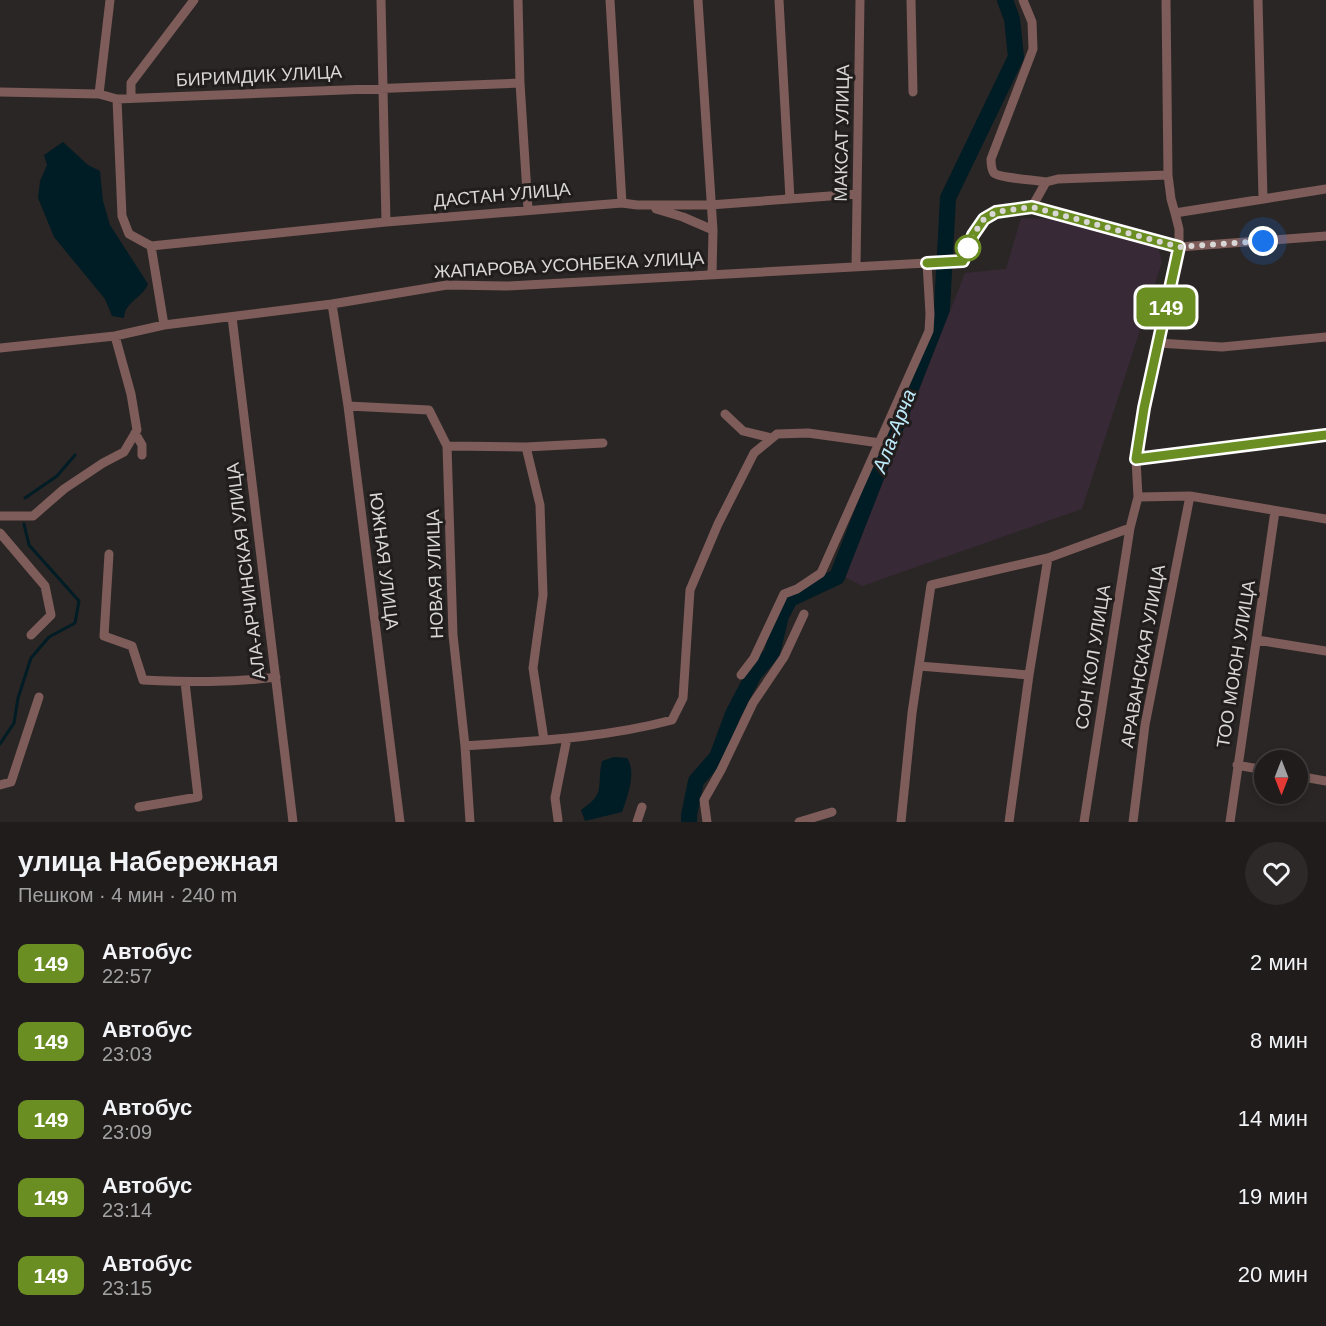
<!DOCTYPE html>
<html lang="ru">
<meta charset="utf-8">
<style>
:root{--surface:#201c1c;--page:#2d2929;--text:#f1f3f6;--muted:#a2a1a3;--line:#3d3a3b}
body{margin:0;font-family:Arial,sans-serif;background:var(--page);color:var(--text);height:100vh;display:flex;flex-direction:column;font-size:22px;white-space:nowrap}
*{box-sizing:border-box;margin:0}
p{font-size:20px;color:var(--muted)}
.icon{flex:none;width:33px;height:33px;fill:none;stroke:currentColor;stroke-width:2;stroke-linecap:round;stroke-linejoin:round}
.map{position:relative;height:822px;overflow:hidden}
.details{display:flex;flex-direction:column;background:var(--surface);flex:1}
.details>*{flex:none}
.badge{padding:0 12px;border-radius:9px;font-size:21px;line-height:39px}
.needle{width:39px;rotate:180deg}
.buttons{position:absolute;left:1254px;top:750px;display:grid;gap:12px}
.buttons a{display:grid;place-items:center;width:54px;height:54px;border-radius:50%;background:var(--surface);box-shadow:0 3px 9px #0003,0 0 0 2px var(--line);font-size:30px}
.you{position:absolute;width:30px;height:30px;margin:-15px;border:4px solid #fff;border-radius:50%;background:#1a73e8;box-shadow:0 0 0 9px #1a73e833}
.map>.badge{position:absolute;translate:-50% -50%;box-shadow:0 0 0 3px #fff}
.round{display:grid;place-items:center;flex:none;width:63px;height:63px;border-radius:32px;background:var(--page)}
.summary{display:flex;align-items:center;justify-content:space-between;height:102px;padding:0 18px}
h1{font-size:28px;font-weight:600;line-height:45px}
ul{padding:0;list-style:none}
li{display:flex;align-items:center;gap:18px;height:78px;padding:0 18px}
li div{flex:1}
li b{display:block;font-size:22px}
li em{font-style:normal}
li .badge{min-width:66px;font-weight:700;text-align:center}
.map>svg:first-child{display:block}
.industrial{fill:#372936}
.water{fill:#001c24}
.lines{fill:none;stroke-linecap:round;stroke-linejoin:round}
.stream{stroke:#001c24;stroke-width:3}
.river{stroke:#001c24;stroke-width:16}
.minor{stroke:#7d5c59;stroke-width:9}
.line-casing{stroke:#fff;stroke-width:14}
.line{stroke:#6b8e23;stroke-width:9}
.walk{stroke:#d9d7d6;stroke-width:6;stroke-dasharray:0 10.8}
.stop-dot{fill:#fff;stroke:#6b8e23;stroke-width:3}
.labels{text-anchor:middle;stroke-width:6;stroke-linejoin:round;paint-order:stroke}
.street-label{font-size:18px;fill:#d9d7d6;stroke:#201d1c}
.water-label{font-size:20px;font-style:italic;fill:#beebfa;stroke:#201d1c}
</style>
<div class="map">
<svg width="1326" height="822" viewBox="0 0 1326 822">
<rect width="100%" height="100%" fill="#2a2625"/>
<path class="industrial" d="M1021,218L1061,219L1158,247L1162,262L1082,509L862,586L845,577L965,273L1006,269Z"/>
<path class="water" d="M63,142L88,165L100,171L103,201L110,225L148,284C142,299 125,301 124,318L112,316L105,299L54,237L38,198L40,181L47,165L44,155Z
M614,757L627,758C637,772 627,798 622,812L585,821L581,810C607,792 596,788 602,761Z"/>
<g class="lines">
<path class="stream" d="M25,498L57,476L75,455
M0,744L14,723L18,698L31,658L49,637L75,623L79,601L29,545L24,524"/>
<path class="river" d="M689,822V815L696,781L717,757L733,714L754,674L772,653L781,616L790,599L837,577L942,309L948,198L1016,57L1012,19L1005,0"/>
<path class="minor" d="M381,0L386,222
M518,0L520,83L528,209
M610,0L622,203
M698,0L713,230L712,275
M779,0L790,199
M911,0L913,92
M1023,0L1032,22L1033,49L991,159C991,164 991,169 994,173C999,178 1036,180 1046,182
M1166,0L1168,175
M1258,0L1263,198
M0,92L99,94L117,99L520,83
M99,94L110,0
M131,98V83L194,0
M117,99L122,216L129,234L151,246L164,325
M1032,207L1179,247L1326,236
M656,209L683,217L713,230
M1175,213L1179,229V247L1144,408L1136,459L1138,497L1190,496L1326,519
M151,246L386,222L622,203L637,205H710L857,194
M856,267L860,0
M332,304L348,406L400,822
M232,317L293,822
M1158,343L1222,347L1326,337
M0,348L115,336L164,325L332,304L447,285L506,286L963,261C970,243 977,216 998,212C1009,209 1021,209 1032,207L1046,182L1058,179L1168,175L1171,199L1175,213L1326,189
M348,406L429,410L447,446L453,635L465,746L470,822
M725,414L743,431L772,438
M135,433L142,445V455
M447,446L526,447L540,505L543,595L533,668L544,740
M526,447L603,443
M1136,459L1326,435
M0,516H33L64,489L103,463L124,452L137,430L131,394L115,336
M0,533L45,586L51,615L31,635
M109,554L104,636L132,646L143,680C188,682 231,683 276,677
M1257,640L1326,651
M919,666L1029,675
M741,675L754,658L784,594L797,589L821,573L929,331L930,314L927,263
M465,746C535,741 605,738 672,720L683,698L690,590L718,524L754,453L777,434L808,433L880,443
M1237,765L1264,770
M1298,776L1326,781
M0,785L11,782L39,697
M139,807L198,797L185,682
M558,820L555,798L567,738
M637,822L642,807
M707,822L704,800L721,770L753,703L784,657L804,614
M799,822L832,812
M901,822L912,713L931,585L1048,558L1130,528
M1009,822L1029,675L1048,558
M1084,822L1130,528L1138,497
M1133,822L1145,725L1190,496
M1230,822L1275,511"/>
</g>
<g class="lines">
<defs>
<path id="line" d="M927,263L963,261L973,235L984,219L996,212L1032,207L1179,247L1144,408L1136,459L1326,435"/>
</defs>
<use href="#line" class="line-casing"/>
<use href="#line" class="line"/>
<path class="walk" d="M968,248L973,235L984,219L996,212L1032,207L1179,247L1263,241"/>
</g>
<circle class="stop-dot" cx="968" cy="248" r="12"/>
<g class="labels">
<g class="street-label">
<text transform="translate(259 76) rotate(-3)" y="6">БИРИМДИК УЛИЦА</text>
<text transform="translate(842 133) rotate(-89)" y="6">МАКСАТ УЛИЦА</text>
<text transform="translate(502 195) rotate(-5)" y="6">ДАСТАН УЛИЦА</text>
<text transform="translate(569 265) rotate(-3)" y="6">ЖАПАРОВА УСОНБЕКА УЛИЦА</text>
<text transform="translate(384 561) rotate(83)" y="6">ЮЖНАЯ УЛИЦА</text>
<text transform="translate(246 571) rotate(-97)" y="6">АЛА-АРЧИНСКАЯ УЛИЦА</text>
<text transform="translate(435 574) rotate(-92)" y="6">НОВАЯ УЛИЦА</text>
<text transform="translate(1143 656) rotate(-80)" y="6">АРАВАНСКАЯ УЛИЦА</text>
<text transform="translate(1093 657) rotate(-81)" y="6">СОН КОЛ УЛИЦА</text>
<text transform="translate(1236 664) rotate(-81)" y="6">ТОО МОЮН УЛИЦА</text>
</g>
<g class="water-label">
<text transform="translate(894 431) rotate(-69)" y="7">Ала-Арча</text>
</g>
</g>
</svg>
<div class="buttons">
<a><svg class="needle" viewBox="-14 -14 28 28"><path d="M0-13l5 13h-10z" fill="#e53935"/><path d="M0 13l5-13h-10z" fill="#a2a1a3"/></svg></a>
</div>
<div class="you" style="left:1263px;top:241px"></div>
<b class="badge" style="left:1166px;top:307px;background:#6b8e23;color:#fff">149</b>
</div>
<section class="details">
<div class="summary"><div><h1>улица Набережная</h1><p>Пешком · 4 мин · 240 m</p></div><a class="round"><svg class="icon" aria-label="heart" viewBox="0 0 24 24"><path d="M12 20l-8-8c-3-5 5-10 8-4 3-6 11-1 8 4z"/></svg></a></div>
<ul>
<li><span class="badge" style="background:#6b8e23;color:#fff">149</span><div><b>Автобус</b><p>22:57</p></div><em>2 мин</em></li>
<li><span class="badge" style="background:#6b8e23;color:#fff">149</span><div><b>Автобус</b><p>23:03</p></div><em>8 мин</em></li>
<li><span class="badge" style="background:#6b8e23;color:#fff">149</span><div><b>Автобус</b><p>23:09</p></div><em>14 мин</em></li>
<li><span class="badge" style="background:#6b8e23;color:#fff">149</span><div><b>Автобус</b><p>23:14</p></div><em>19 мин</em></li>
<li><span class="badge" style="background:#6b8e23;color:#fff">149</span><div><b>Автобус</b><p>23:15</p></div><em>20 мин</em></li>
</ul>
</section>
